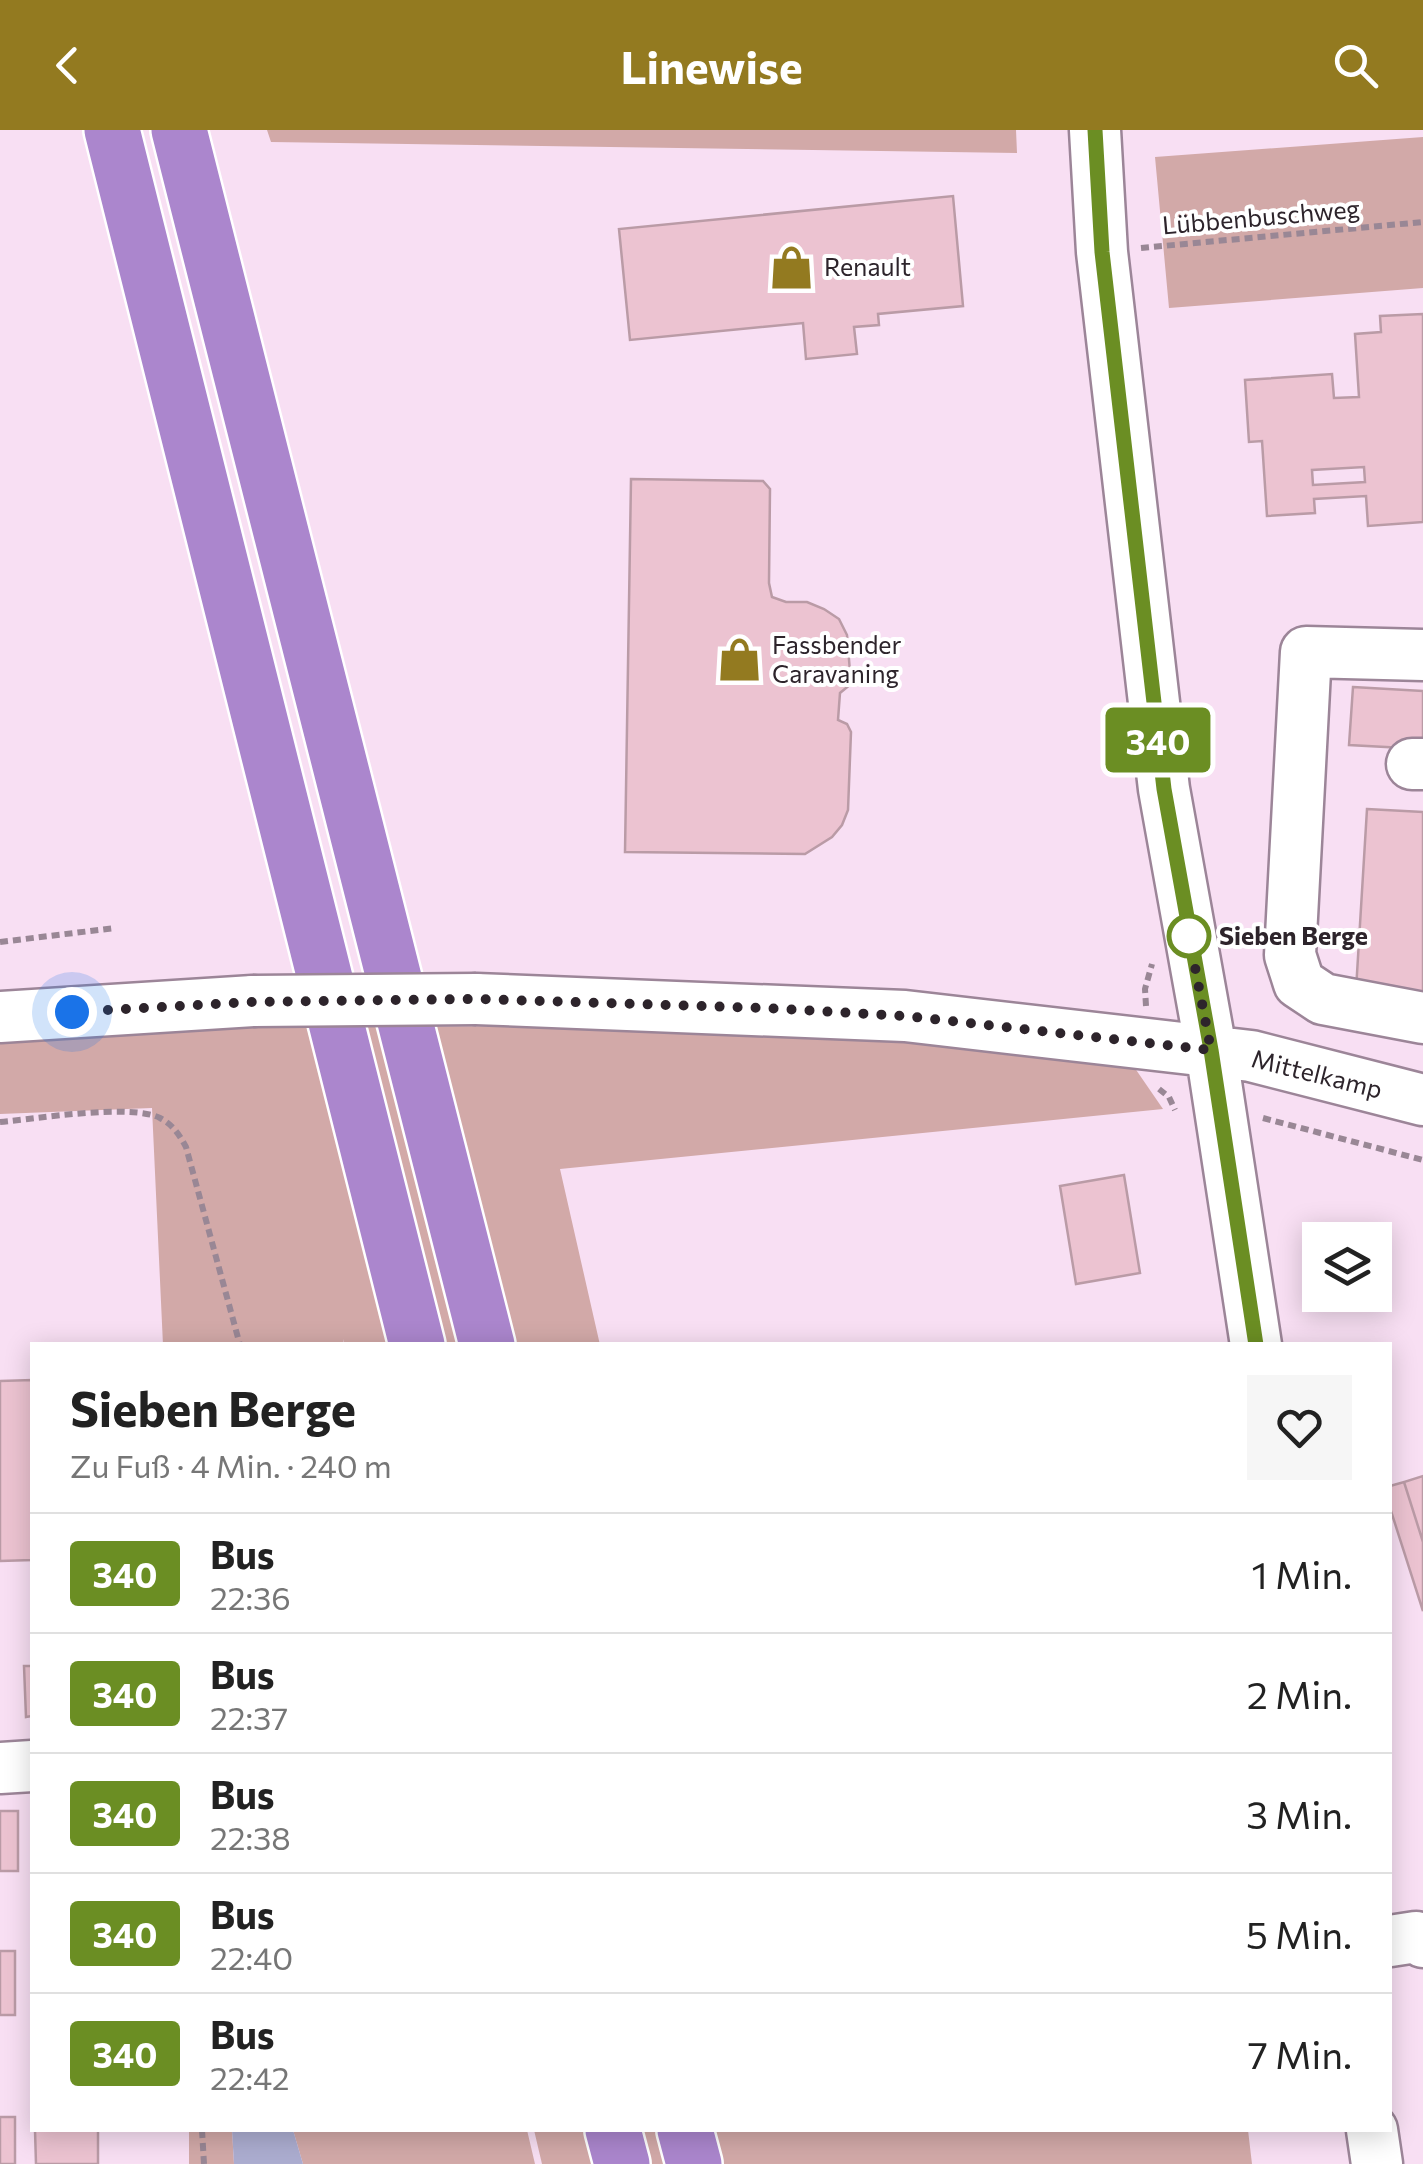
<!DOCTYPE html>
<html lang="de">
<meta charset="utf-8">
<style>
:root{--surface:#fff;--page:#f6f6f6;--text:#222;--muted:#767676;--line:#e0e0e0;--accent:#937a20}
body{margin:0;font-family:Commissioner,sans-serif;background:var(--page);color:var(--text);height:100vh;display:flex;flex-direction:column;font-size:38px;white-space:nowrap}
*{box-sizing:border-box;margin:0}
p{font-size:32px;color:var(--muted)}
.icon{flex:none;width:55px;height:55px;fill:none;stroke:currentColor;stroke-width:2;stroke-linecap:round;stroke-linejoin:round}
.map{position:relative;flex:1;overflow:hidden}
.sheet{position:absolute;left:30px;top:1212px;width:1362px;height:790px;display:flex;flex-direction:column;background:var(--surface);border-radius:0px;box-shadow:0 5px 25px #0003}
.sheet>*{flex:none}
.badge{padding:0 20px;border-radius:8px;font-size:35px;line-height:65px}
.controls{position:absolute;left:1302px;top:1092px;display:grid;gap:20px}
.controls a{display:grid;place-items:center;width:90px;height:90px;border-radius:0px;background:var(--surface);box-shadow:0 5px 25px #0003;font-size:50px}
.you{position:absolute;width:50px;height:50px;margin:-25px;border:8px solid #fff;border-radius:50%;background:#1a73e8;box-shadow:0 0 0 15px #1a73e833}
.map>.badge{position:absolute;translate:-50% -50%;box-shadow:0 0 0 5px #fff}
.round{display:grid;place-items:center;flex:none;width:105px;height:105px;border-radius:0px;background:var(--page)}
.summary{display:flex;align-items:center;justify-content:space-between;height:170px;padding:0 40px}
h1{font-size:48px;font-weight:700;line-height:75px}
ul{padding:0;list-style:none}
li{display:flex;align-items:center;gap:30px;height:120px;padding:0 40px;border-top:2px solid var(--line)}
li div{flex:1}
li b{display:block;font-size:38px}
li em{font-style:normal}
li .badge{min-width:110px;font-weight:700;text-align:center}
header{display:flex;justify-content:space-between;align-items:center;height:130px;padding:0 40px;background:var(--accent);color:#fff;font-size:45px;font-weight:700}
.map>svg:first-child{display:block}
.green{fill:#d2a9a8}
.water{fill:#acadd0}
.building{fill:#ecc3d1;stroke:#ba9ba6;stroke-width:2.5;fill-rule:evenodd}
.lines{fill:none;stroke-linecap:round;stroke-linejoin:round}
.minor-casing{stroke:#9c8598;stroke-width:55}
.highway-casing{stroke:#fff;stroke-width:60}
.path{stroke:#998795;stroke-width:6;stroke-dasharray:8 5;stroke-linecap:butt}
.minor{stroke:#fff;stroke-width:50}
.highway{stroke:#ab86cd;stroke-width:55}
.minor-bridge-casing{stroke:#9c8598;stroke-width:55;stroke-linecap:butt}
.minor-bridge{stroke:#fff;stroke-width:50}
.line-casing{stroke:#fff;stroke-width:22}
.line{stroke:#6b8e23;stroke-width:15}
.walk{stroke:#2d242b;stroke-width:10;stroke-dasharray:0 18}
.stop-dot{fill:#fff;stroke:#6b8e23;stroke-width:5}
.labels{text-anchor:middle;stroke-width:8;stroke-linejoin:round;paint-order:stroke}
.street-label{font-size:25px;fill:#2d242b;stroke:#fff}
.poi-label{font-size:25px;fill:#2d242b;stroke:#fff;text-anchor:start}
.stop-label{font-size:25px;font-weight:bold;fill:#2d242b;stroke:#fff;text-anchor:start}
</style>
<header><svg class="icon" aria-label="back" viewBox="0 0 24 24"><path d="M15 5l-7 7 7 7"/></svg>Linewise<svg class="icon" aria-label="search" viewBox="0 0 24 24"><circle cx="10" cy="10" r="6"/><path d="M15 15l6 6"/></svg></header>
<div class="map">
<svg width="1423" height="2034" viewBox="0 0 1423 2034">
<rect width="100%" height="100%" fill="#f8dff3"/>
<path class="green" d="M267,0H1016L1017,23L271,12Z
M1423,7V158L1169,178L1155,27Z
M519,896L877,906L1130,931L1163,979L560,1039L600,1215H345L343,1209L344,1215L200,1212L163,1215L152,978L0,984V905L92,898Z
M189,2000H232L234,2034H189Z
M293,2000H527L535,2034H303Z
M534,2000H1248L1252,2034H542Z"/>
<path class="water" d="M232,2000H293L303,2034H234Z"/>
<path class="building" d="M953,66L963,176L878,184L879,195L854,197L857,224L806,229L803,193L630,210L619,99Z
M1423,184V392L1368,396L1366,366L1314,369L1315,383L1267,386L1262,311L1249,312L1245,250L1332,244L1334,268L1359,267L1355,204L1381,202L1380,186ZM1364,337L1365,352L1313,355L1312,340Z
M631,349L763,351L770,359L769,453L772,467L786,472H807L824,479L839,489L847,505L851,554L840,563L838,590L847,594L851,602L848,680L842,695L832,707L805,724L625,722Z
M1353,557L1423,561V619L1349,615Z
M1367,679L1423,682V864L1356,860Z
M1124,1045L1140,1143L1076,1154L1060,1056Z
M32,1250V1430L0,1431V1251Z
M1423,1346V1412L1404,1352Z
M1404,1352L1423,1412V1481L1390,1378V1356Z
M24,1536H32V1586L26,1587Z
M0,1681H18V1741H0Z
M0,1821H15V1885H0Z
M0,1987H15V2034H0Z
M35,2000H98V2034H36Z"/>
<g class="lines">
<defs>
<path id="minor" d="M1095,0L1102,122L1164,659L1211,920L1256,1215
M1423,525L1306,522L1290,825L1299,853L1323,869L1423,888
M1412,634H1423
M476,869L905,886L1251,926L1423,970
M0,887L253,871
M0,1638L32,1636
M1390,1811L1416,1807L1423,1812
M1372,2000L1377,2034"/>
<path id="highway" d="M112,0L417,1215
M179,0L487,1215
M613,2000L622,2034
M685,2000L694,2034"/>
</defs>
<use href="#minor" class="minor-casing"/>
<use href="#highway" class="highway-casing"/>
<path class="path" d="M1141,118L1423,92
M0,812L115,798
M1146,876L1145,859L1152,834
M1159,959L1169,967L1175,980
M1263,988L1423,1030
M0,992C36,989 130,973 160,988C173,995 179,1004 186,1017L240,1215
M202,2000L204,2034"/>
<use href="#minor" class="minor"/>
<use href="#highway" class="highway"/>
<defs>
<path id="minor-bridge" d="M253,871L476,869"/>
</defs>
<use href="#minor-bridge" class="minor-bridge-casing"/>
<use href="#minor-bridge" class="minor-bridge"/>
</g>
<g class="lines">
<defs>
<path id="line" d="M1095,0L1102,122L1164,659L1211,920L1256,1215"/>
</defs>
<use href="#line" class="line-casing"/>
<use href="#line" class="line"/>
<path class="walk" d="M72,882L253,872L476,869L764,878L905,886L1211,920L1189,806"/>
</g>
<defs>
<symbol id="shop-bare" viewBox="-9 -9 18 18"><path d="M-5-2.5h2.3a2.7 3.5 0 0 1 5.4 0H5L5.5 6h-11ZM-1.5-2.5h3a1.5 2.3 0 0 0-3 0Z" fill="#937a20" stroke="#fff" stroke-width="2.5" paint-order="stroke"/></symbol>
</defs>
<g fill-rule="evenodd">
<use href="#shop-bare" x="760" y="106" width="63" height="63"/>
<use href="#shop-bare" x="708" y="498" width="63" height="63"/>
</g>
<circle class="stop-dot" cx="1189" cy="806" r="20"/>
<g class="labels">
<g class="street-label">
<text transform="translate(1261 87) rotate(-5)" y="9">Lübbenbuschweg</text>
<text transform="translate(1317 944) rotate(14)" y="9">Mittelkamp</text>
</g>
<g class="poi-label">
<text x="824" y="146">Renault</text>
<text x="772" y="524">Fassbender<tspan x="772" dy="29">Caravaning</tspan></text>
</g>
<g class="stop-label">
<text x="1219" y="815">Sieben Berge</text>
</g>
</g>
</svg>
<div class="controls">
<a><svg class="icon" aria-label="layers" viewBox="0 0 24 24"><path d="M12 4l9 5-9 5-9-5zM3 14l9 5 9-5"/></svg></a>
</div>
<div class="you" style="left:72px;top:882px"></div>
<b class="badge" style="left:1158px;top:610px;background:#6b8e23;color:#fff">340</b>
<section class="sheet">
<div class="summary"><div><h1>Sieben Berge</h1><p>Zu Fuß · 4 Min. · 240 m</p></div><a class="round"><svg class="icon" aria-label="heart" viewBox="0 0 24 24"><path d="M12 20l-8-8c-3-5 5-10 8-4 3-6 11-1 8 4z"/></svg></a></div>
<ul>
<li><span class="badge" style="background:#6b8e23;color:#fff">340</span><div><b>Bus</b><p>22:36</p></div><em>1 Min.</em></li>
<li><span class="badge" style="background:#6b8e23;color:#fff">340</span><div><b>Bus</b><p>22:37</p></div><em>2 Min.</em></li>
<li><span class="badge" style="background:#6b8e23;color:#fff">340</span><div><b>Bus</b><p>22:38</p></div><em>3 Min.</em></li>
<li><span class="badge" style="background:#6b8e23;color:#fff">340</span><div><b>Bus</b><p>22:40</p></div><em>5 Min.</em></li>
<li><span class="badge" style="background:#6b8e23;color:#fff">340</span><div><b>Bus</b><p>22:42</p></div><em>7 Min.</em></li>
</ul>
</section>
</div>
